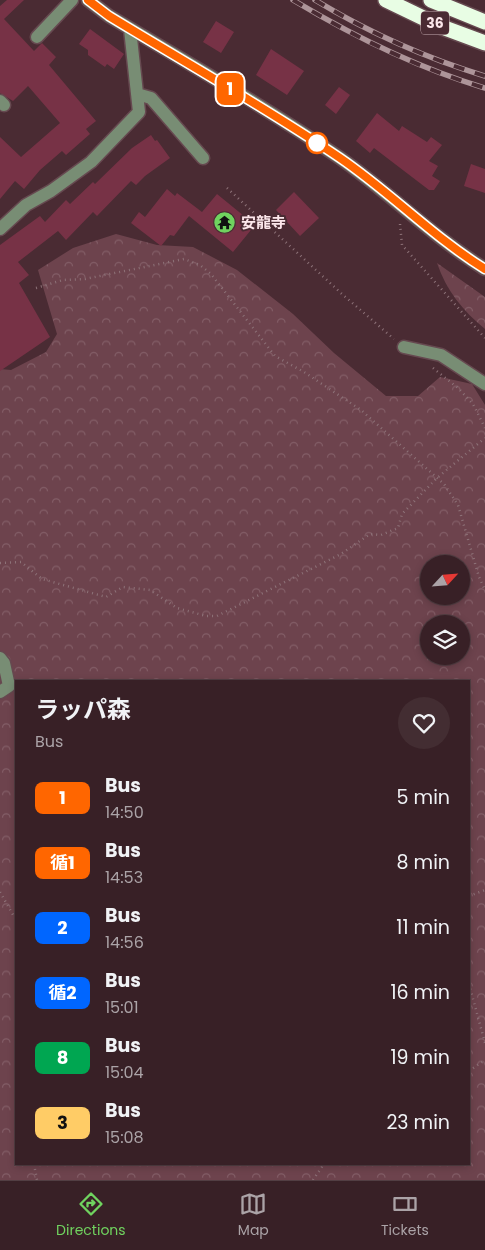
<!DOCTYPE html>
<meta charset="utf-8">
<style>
:root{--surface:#382026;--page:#432d32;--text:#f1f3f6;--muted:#aba3a7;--line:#523e43;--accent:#70d35f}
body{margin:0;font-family:Poppins,"Noto Sans JP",sans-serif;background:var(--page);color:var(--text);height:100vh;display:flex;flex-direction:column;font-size:19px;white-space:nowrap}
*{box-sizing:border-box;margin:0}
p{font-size:16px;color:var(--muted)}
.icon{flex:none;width:28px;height:28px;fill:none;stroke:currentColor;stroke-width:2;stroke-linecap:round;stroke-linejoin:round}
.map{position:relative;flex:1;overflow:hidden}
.panel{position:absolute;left:15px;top:680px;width:455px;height:485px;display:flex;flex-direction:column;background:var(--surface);border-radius:0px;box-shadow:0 2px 8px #0003,0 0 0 1px var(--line)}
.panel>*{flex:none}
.badge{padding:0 10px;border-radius:8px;font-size:18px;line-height:32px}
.needle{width:32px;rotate:64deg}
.fabs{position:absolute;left:420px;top:555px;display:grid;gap:10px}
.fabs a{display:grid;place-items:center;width:50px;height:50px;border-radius:50%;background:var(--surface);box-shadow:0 2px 8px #0003,0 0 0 1px var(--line);font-size:25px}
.map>.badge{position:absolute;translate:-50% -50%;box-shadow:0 0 0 2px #fff}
.round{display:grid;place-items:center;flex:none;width:52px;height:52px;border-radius:26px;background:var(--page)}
.overview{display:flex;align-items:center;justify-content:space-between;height:85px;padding:0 20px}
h1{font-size:24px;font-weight:700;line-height:38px}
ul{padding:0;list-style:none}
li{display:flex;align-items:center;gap:15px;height:65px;padding:0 20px}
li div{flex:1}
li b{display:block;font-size:19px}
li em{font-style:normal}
li .badge{min-width:55px;font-weight:700;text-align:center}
.tabs{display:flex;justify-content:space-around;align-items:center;height:70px;border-top:1px solid var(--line);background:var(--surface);font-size:14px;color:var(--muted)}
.tabs a{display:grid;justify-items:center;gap:2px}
.tabs .on{color:var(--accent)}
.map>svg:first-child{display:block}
.forest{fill:url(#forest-crowns);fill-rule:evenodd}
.building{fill:#773246}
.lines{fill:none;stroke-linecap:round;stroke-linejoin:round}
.minor-casing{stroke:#664950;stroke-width:15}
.highway-casing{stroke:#664950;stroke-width:18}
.path{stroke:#8e7379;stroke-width:2.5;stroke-dasharray:1 4;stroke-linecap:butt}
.minor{stroke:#788d74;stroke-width:12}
.highway{stroke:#e8fde4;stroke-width:15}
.rail-casing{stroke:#ad9499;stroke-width:5.5}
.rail{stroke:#4a2b33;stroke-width:4;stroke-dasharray:11;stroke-linecap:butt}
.line-casing{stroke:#fff;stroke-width:11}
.line{stroke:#f60;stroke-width:8}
.stop-dot{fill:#fff;stroke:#f60;stroke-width:2.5}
.labels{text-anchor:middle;stroke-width:4;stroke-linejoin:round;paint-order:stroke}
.shield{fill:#4a2b33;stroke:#c7afb4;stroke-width:1}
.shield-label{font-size:14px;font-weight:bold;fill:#fce7eb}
.poi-label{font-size:15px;font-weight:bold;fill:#fce7eb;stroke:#4a2b33;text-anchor:start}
</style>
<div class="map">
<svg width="485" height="1180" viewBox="0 0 485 1180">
<defs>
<pattern id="forest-crowns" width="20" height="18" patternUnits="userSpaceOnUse" patternTransform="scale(1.25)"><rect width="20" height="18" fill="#6d434d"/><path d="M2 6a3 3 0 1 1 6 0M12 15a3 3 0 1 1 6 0" fill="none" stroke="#835e67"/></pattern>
</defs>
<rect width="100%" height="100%" fill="#4a2b33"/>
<path class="forest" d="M116,234L157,245L193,247L237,270L293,314L334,353L386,396H418L440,377L472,384L485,405V1180H0V369L11,370L46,352L57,334L38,270L73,248ZM429,564H461V596H429ZM429,624H461V656H429ZM16,681H469V1164H16Z
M437,263L485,297V329C463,311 446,290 437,263Z"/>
<path class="building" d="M7,0H24L4,19L34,51L42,43L56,57L49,65L96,121L86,129L90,134L66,155L62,151L40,170L24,189L15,181L0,199V137L21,157L60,123L28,86L13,101L0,93V6Z
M216,21L234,32L221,53L203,42Z
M90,29L124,54L114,69L107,64L105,67L88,55V50L79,44Z
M271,49L304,71L287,95L256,75Z
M339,87L350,95L336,114L325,105Z
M377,113L399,131L402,126L427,142L431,137L442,145L429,161L438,166L432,176L440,181L434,190H429L374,148L370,153L356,141Z
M151,135L155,141L157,140L170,158L145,176L136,185L131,181L97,216L93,212L66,240L58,231L18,262L29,275L19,283L50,337L0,371V245L40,216L45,222L66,200L70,204L93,182L95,184L132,148Z
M471,164L485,169V193L464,186Z
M167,189L175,196L177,193L202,212L217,194L255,225L233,252L189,216L174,236L170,235L161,246L131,223L139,212L145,217Z
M294,192L319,218L300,236L276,210Z"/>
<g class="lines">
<defs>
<path id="minor" d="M88,0L109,16C186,62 265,107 340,158C390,193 433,237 485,269
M37,37L72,0
M137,94L151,98L203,158
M0,101L4,105
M0,229L26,205L51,191L91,162L139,112L130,29
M404,347L441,355L485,384
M0,658L4,663L9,686L0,692"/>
<path id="highway" d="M386,0L442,27L485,43
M431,0L485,22"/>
</defs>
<use href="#minor" class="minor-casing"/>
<use href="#highway" class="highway-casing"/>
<path class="path" d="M227,188L342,294L394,339
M400,224L402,245L485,338
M36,288L63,280L85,279L184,259L200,265L211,274L275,356L304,372L361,410L444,484L458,505L479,577L485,590
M433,368L458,388L473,404L485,428
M0,563L21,562L42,579L106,597L123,587L150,590L177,608L206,616H217L341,554L370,534L381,535L398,528L402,514L437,478L485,438
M0,892L16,920
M469,896L485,890
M469,984L485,1043
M469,1071L485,1060
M16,1106V1107
M34,1164L37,1180
M313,1180L324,1164"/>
<use href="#minor" class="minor"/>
<use href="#highway" class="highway"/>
<defs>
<path id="rail" d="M293,0C353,36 417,68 485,88
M315,0C368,32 425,58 485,76"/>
</defs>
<use href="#rail" class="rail-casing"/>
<use href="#rail" class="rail"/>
</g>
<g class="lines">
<defs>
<path id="line" d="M88,0L109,16C186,63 265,107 340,158C390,192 433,237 485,269"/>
</defs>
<use href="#line" class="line-casing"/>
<use href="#line" class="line"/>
</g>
<defs>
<symbol id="temple-disc" viewBox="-11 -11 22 22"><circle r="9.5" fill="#70d35f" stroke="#4a2b33"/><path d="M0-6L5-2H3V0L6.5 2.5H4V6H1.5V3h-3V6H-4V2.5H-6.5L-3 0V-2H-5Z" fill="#111"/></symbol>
</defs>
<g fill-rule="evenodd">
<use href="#temple-disc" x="212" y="210" width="25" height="25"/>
</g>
<circle class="stop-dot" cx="317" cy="143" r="10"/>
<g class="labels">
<rect class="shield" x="421" y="11.5" width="28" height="23" rx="4"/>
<g class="shield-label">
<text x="435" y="28">36</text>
</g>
<g class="poi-label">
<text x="241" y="228">安龍寺</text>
</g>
</g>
</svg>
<div class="fabs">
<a><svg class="needle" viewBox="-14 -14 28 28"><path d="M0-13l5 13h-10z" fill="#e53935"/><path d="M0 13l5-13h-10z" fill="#aba3a7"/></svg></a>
<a><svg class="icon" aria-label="layers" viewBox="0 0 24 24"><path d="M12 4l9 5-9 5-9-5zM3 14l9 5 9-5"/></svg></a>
</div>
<b class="badge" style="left:230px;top:89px;background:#f60;color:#fff">1</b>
<section class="panel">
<div class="overview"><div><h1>ラッパ森</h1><p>Bus</p></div><a class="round"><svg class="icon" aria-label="heart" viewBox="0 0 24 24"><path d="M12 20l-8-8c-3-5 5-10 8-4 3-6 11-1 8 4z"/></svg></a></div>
<ul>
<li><span class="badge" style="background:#f60;color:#fff">1</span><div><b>Bus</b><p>14:50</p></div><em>5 min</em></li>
<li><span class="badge" style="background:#f60;color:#fff">循1</span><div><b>Bus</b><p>14:53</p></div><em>8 min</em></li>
<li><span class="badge" style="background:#06f;color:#fff">2</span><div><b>Bus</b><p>14:56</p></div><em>11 min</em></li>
<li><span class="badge" style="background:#06f;color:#fff">循2</span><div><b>Bus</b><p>15:01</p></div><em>16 min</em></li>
<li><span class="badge" style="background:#00a651;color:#fff">8</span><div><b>Bus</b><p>15:04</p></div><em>19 min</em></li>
<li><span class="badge" style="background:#fc6;color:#111">3</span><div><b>Bus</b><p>15:08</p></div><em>23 min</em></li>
</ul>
</section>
</div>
<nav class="tabs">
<a class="on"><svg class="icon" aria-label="directions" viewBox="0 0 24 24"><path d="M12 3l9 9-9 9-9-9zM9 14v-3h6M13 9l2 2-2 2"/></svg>Directions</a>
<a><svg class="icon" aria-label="map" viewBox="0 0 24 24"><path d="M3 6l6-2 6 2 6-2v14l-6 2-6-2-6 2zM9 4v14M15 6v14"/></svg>Map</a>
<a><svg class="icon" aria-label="tickets" viewBox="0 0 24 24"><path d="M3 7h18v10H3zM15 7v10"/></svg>Tickets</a>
</nav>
